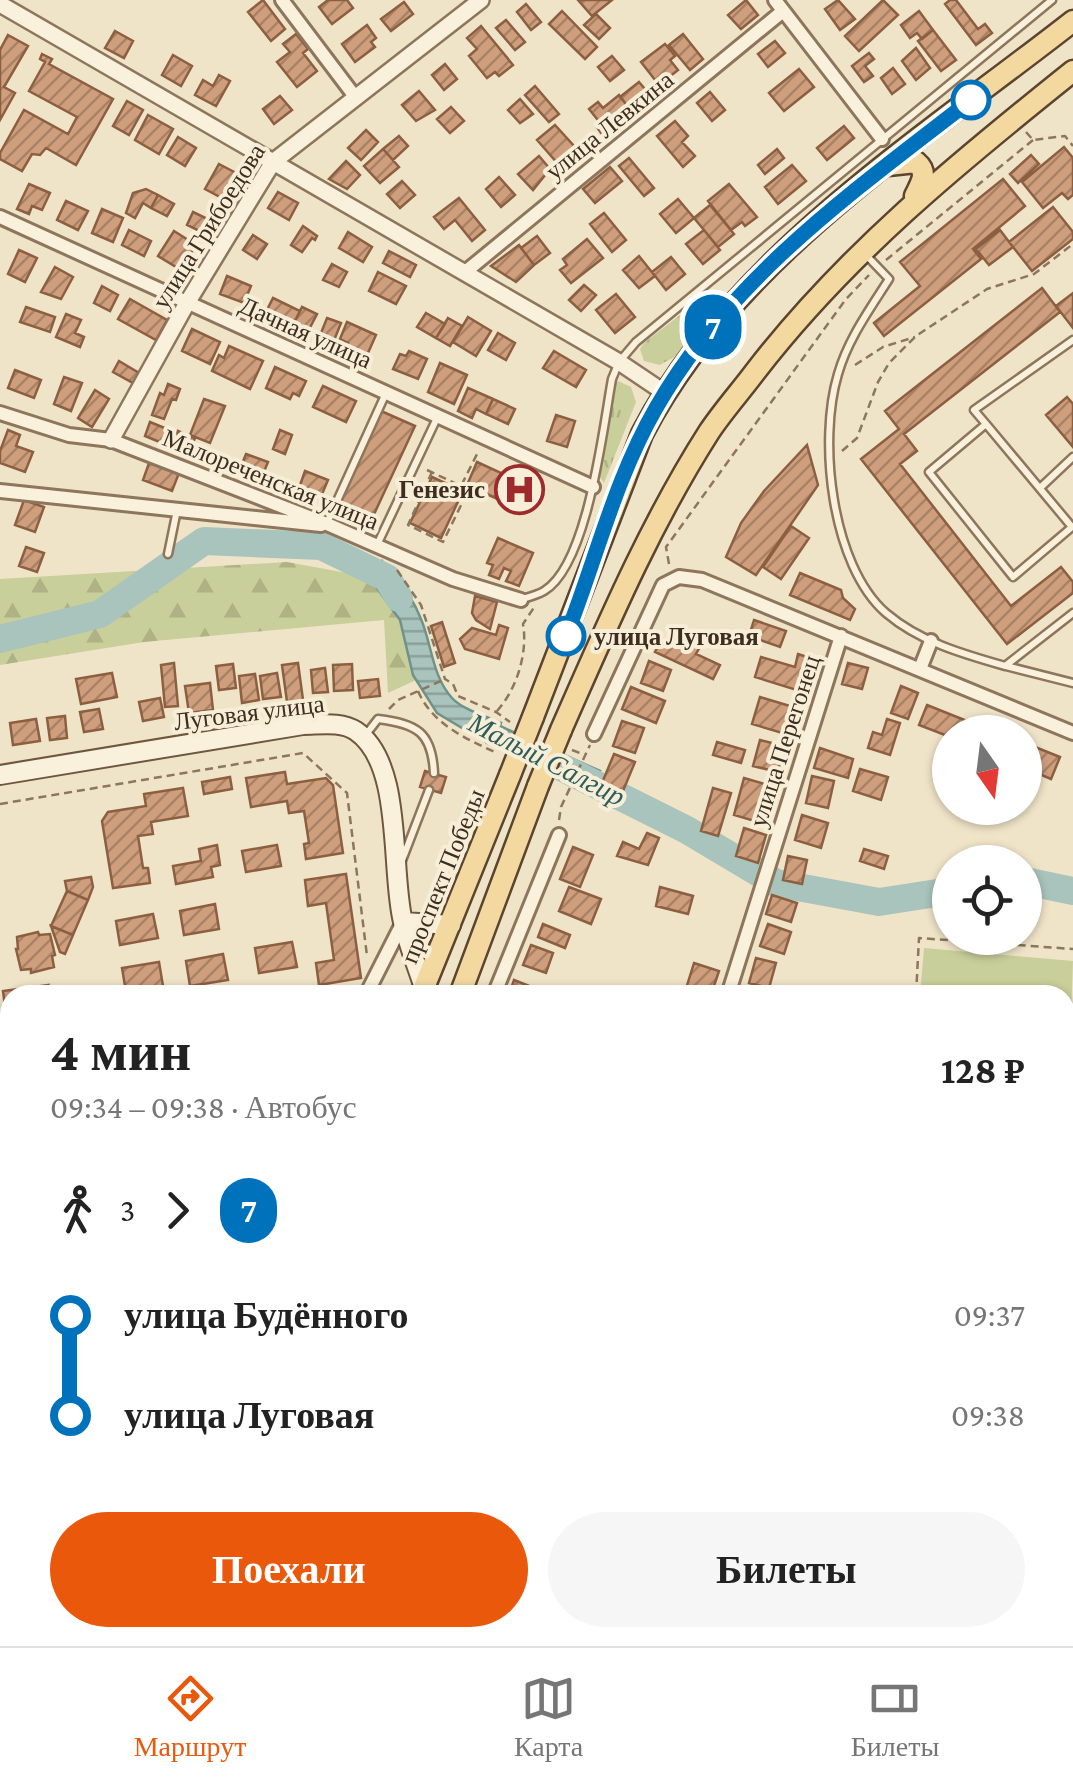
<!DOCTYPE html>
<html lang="ru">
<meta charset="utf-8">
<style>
:root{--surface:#fff;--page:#f6f6f6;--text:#222;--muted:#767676;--line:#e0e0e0;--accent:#ea580c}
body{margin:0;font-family:"Crimson Pro",serif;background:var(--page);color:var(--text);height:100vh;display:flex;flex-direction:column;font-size:38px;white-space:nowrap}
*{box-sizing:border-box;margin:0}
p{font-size:32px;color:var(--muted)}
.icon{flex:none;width:55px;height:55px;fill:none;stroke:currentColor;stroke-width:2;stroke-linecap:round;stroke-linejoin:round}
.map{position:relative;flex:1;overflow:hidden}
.drawer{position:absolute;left:0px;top:985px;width:1075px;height:662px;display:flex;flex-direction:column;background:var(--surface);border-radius:30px 30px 0 0;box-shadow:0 2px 8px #0004}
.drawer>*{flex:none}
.badge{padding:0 20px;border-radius:32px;font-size:35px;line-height:65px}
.needle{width:65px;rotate:166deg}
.buttons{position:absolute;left:932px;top:715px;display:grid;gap:20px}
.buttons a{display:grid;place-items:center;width:110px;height:110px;border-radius:50%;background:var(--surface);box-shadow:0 2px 8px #0004;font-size:50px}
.map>.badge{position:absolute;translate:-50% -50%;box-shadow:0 0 0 5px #fff}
.legs{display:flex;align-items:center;gap:15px;height:110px;padding:0 50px;font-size:32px}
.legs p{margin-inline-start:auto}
.head{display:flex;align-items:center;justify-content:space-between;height:170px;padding:0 50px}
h1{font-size:55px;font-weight:700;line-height:75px}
.cta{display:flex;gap:20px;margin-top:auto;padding:20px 50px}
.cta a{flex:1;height:115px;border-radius:60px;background:var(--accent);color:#fff;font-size:40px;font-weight:700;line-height:115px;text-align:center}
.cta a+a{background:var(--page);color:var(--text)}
ul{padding:0 50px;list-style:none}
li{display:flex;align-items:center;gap:35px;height:100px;font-size:38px}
li i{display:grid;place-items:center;width:15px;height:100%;margin:0 12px;background:currentColor}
li i::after{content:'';width:25px;height:25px;margin:-12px;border:8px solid;border-radius:50%;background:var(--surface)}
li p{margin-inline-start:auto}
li:first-child i{background:linear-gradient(#0000 50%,currentColor 0)}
li:last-child i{background:linear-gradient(currentColor 50%,#0000 0)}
.tab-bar{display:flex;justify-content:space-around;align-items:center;height:140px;border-top:2px solid var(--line);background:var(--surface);font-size:28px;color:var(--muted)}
.tab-bar a{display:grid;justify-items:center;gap:5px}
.tab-bar .on{color:var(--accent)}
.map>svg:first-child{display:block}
.grass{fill:url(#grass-tufts)}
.forest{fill:url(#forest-firs)}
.pitch{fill:#c9cf9b}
.water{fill:url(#water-rules);stroke:#6f938a;stroke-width:2.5}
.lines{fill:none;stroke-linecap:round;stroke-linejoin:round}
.river{stroke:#a9c4bc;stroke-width:28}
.building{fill:url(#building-hatch);stroke:#8d5f41;stroke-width:2.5}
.service-casing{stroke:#8d765c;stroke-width:11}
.minor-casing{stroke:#8d765c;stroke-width:18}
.tertiary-casing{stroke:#8d765c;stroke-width:20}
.secondary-casing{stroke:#6f573f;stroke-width:22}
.primary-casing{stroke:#5b4430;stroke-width:25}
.path{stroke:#8d765c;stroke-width:2.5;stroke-dasharray:8 5;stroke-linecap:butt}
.service{stroke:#faf1dc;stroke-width:6}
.minor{stroke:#faf1dc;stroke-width:12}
.tertiary{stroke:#faf1dc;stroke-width:15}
.secondary{stroke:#faf1dc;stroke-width:18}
.primary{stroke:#f3d9a0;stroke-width:20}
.primary-bridge-casing{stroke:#5b4430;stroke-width:25;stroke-linecap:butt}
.primary-bridge{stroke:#f3d9a0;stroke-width:20}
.line-1-casing{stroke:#fff;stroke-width:22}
.line-1{stroke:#0072bc;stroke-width:15}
.stop-1-dot{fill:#fff;stroke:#0072bc;stroke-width:5}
.labels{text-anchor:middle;stroke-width:8;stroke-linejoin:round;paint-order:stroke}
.street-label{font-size:25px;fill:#3d2e20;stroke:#f7eed8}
.poi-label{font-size:25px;font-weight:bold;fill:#3d2e20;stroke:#f7eed8;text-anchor:end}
.stop-label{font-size:25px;font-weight:bold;fill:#3d2e20;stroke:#f7eed8;text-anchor:start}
.water-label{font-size:28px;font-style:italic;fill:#2f5d5a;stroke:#f7eed8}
</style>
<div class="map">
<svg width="1073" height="1646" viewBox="0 0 1073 1646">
<defs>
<pattern id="grass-tufts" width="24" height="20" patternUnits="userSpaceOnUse" patternTransform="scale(2.5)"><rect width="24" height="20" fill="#c9cf9b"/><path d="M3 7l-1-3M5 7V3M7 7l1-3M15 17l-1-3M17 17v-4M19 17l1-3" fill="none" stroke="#aeb285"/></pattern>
<pattern id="forest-firs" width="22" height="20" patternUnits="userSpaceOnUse" patternTransform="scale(2.5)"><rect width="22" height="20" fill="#c9cf9b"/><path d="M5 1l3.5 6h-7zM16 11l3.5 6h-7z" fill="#aeb285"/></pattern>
<pattern id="water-rules" width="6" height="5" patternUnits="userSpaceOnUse" patternTransform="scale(2.5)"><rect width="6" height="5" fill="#a9c4bc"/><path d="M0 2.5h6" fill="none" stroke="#8ba098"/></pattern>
<pattern id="building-hatch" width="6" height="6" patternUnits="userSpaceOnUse" patternTransform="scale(2.5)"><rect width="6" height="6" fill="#cf9f7d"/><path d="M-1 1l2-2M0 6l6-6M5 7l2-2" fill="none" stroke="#a98266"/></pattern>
</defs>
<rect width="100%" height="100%" fill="#f0e4c8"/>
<path class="grass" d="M707,294L717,304L681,353L660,365L644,361L640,349L644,343Z
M618,381L631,387L636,402L604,483L598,475L614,387Z"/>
<path class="forest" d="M287,562L369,577L400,620L416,680L388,693L384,620L144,642L0,665V579Z"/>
<path class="pitch" d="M924,948L1073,961L1070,1046L1065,1045V995H920Z"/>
<path class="water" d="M382,561C398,582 411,593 421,619C432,645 432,676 452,698C463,710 486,716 501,723L500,726L600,771L593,787L492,742L489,744L437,713L413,675L400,620L369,577Z"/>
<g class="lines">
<path class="river" d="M0,639L100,614L204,541L321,546L387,578L399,598
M563,768L687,830L776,883L879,902L950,891
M1025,881L1073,891"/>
</g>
<path class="building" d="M263,0L285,29L271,41L248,12Z
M328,0H347L353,8L332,24L319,7Z
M578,0H612L592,16Z
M746,0L758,15L741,29L728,15Z
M838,0L855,19L840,30L825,9Z
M883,0L898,15L859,51L845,36Z
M950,0H956L978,29L985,24L992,33L976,45L945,4Z
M404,2L413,14L391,31L381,19Z
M526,4L541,22L531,30L517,12Z
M562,11L597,47L585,59L549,24Z
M919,11L933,30L922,39L917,33L910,38L901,25Z
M596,14L610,28L599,39L584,25Z
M506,20L525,42L515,50L496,28Z
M367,25L376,38L371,42L375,47L355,62L342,44Z
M481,26L513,65L499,76L495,72L487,78L469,56L477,49L467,38Z
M933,30L956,60L941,71L918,41Z
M115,31L133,41L124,58L105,48Z
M296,34L308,49L303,53L317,71L297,87L277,62L290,52L283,44Z
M683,34L703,59L690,70L669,45Z
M8,35L28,46L4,87L15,93L0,120V50Z
M775,41L785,53L768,67L758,54Z
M665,44L675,56L670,60L678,70L659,85L641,62Z
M916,48L930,68L916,80L902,61Z
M869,53L874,59L865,66L873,76L864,82L852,66Z
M42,54L52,59L49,64L113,99L76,165L46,148L40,155L32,154L22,171L0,159V153L24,110L68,134L77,117L29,91L45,62L40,59Z
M173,55L192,66L181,86L162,75Z
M612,56L624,70L610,81L598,67Z
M445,64L457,79L444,90L432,75Z
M893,68L905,84L892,94L881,78Z
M799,69L814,87L784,111L769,93Z
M219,75L230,81L216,106L195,95L203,80L213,86Z
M639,82L650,95L631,110L620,97Z
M535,86L559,114L549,122L525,95Z
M419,91L435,110L416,121L402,105Z
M710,92L725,110L712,121L697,103Z
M619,95L633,113L625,120L622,116L601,133L597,127L601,124L589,109L598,102L603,108Z
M280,96L292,110L274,124L263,109Z
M520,99L533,114L520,123L508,110Z
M127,101L143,110L129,135L113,126Z
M451,107L464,121L450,133L437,119Z
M148,115L173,129L159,154L135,140Z
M675,121L688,136L682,142L695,156L683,167L657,136Z
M555,125L584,157L566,173L537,140Z
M844,126L854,138L827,160L817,148Z
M366,130L378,142L361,160L348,148Z
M399,136L408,146L393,160L383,149Z
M178,137L196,148L185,166L167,155Z
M1064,147L1073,158V195L1068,199L1062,193L1043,208L1022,182Z
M383,149L399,167L380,183L364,166Z
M777,149L784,158L765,174L758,165Z
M1031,155L1039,164L1018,183L1010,174Z
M539,156L550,169L533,190L518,174Z
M629,158L654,188L644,196L619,166Z
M346,161L360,175L347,189L329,179Z
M219,164L236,173L222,198L205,189Z
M792,165L806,181L778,204L765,187Z
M610,167L622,181L595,203L583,189Z
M499,177L515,195L501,207L486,189Z
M1003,179L1025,206L973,249L981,259L884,336L874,323L920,286L900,262Z
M402,181L415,195L400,208L387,194Z
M29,184L50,193L42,210L32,206L29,214L17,209Z
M729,184L757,217L745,226L742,222L731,230L708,201Z
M146,189L158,195L151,208L143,203L135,218L126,213L133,193Z
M278,192L298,203L289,220L268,208Z
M158,195L174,204L167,216L151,208Z
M459,198L485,230L472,241L455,220L444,229L434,217Z
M678,199L694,218L676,233L660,214Z
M66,201L88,211L78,230L57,220Z
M710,205L734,234L718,247L694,218Z
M1053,207L1073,232V239L1032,271L1009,242Z
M102,209L123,218L113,242L92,233Z
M193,212L214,222L208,235L187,225Z
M604,213L626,240L612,252L590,224Z
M303,226L317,236L315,240L312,238L302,252L291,245Z
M129,230L151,241L144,256L122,245Z
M704,230L720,250L703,264L686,244Z
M1000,230L1013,247L989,265L976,249Z
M174,231L196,245L181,270L158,256Z
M348,232L372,247L363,262L339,248Z
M253,235L267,244L257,259L243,250Z
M537,236L550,253L534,265L521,248Z
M587,239L603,258L571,283L560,270L567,265L563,259Z
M519,245L534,265L516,282L491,266Z
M19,250L37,258L25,282L8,274Z
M389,251L416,265L410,277L383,263Z
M639,256L655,276L639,288L623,270Z
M671,257L685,274L666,290L652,272Z
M332,264L347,272L339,287L323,280Z
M55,267L73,277L61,299L41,292Z
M378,272L406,286L396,304L369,291Z
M227,276L251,286L244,303L220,294Z
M584,285L596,295L581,311L569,300Z
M102,286L118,295L110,311L94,303Z
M1042,288L1060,312L904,434L917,451L900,464L1011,606L1061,567L1073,582V593L1007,644L861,459L899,429L885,411Z
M1073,293V328L1056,306Z
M616,294L635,317L615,333L596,310Z
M273,298L300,311L291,329L265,314Z
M130,299L167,320L156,340L118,319Z
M26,307L55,317L50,332L20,322Z
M302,307L317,314L304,339L290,331Z
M426,313L445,324L436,338L417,327Z
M66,314L81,320L75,333L84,337L80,347L56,337Z
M468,317L491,331L476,356L453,342Z
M327,318L341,323L333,343L319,338Z
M448,318L462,326L450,346L436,338Z
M347,322L376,335L364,362L352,358L354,353L346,349L348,343L340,339Z
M192,329L220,342L210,364L182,351Z
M498,333L515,343L506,360L488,350Z
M229,346L263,361L250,389L212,371L219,355L224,358Z
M409,351L427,359L418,379L393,369L400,354L406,356Z
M554,351L586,370L576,387L543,368Z
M119,361L139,373L133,383L113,372Z
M440,363L467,375L454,404L428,392Z
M275,367L306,381L299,396L293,393L290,399L266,388Z
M15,370L41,380L34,398L8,388Z
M64,377L82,383L71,411L54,404Z
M168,384L180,389L176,400L172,399L164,419L152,415L160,393L164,395Z
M323,386L356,401L346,422L313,407Z
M468,388L493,399L486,414L476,409L472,418L458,411Z
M95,390L109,399L92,427L78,418Z
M1067,397L1073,404V447L1046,415Z
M204,399L225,406L210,443L190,435Z
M493,399L515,409L508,424L486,414Z
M381,411L415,426L369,525L336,509Z
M556,415L575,421L567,447L547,441Z
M150,422L172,431L167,445L145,436Z
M8,430L20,435L16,446L33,452L25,472L0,463V451Z
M280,430L292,435L285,454L273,449Z
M178,431L195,438L189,454L172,447Z
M807,445L818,485L756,575L726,557L741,523L764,491Z
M246,454L268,462L261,479L239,471Z
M477,462L512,478L502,501L467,485Z
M149,463L179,473L172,491L143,480Z
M305,471L328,480L320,499L298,491Z
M514,475L537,486L526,508L504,497Z
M432,477L463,491L441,538L410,523Z
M24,500L44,507L35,532L15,525Z
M791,526L809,538L781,579L763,567Z
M498,538L533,553L519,586L506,581L511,571L504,568L499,579L489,575L493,565L487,563Z
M26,547L44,553L37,572L19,566Z
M800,573L841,590L843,598L855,609L850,620L790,595Z
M475,596L497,602L490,629L476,620L472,613Z
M754,620L786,631L780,647L749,636Z
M442,622L455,663L444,667L431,626Z
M499,625L508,628L499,659L465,649L460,639L472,628L496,635Z
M674,633L701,645L696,654L720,665L713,679L655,652L662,638L670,642Z
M798,654L813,659L803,692L755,677L761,657L795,667Z
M649,661L671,670L663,691L641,683Z
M174,663L178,706L165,707L161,665Z
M298,663L304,707L288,709L282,665Z
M848,663L868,668L862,689L842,684Z
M233,664L236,688L219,690L216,666Z
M352,664L353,690L334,691L333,665Z
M325,668L328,692L313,693L311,670Z
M112,673L117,697L81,704L76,679Z
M277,673L281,697L263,699L260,676Z
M255,674L259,700L242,703L239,676Z
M378,679L380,696L360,698L358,681Z
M210,683L213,710L189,713L185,686Z
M901,686L918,693L908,719L891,713Z
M631,687L665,701L656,723L622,709Z
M760,697L797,708L789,735L752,724Z
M160,698L164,717L143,721L139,702Z
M927,705L987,729L986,732H950V737L919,725Z
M99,709L103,729L84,732L80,712Z
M65,716L67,738L50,740L47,718Z
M36,719L40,741L13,745L10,723Z
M887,719L900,723L890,755L868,748L873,732L882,735Z
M622,721L644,728L635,753L613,746Z
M760,740L784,746L778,772L753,766Z
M717,742L745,750L741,763L713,755Z
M1025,743L1060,757L1051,779L1025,768Z
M820,748L853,759L848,778L814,768Z
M614,754L635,762L623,791L602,783Z
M860,769L888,777L881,800L853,791Z
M425,771L446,777L441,793L420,787Z
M285,772L287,784L326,778L333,785L343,853L306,859L304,844L309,843L304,811L289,813L287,801L251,807L246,778Z
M812,776L834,781L828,808L806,803Z
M230,777L232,789L204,794L202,782Z
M744,778L775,787L765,824L734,815Z
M183,788L188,816L151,822L153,834L138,836L143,868H148L150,883L113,888L102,821L108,812L146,806L144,794Z
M713,788L731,793L718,836L701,831Z
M802,815L828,823L821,848L795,840Z
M744,828L766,835L758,863L736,856Z
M647,833L659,838L648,865L617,856L623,842L639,849Z
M217,845L220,865L211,867L213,877L176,884L173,866L201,861L199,849Z
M277,845L281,866L246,872L242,851Z
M573,847L593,855L580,887L560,879Z
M864,849L888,856L884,869L860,861Z
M788,856L807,860L802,884L783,880Z
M346,874L361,978L319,985L316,963L334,960L326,903L308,906L305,880Z
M91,877L93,887L88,900L67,891L65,881Z
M569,887L601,899L591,924L559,911Z
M660,887L693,896L688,914L656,906Z
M67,891L88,900L73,935L51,926Z
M772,895L797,903L791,922L766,914Z
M215,904L219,929L184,935L180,911Z
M153,914L158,938L120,945L116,921Z
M543,924L570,935L565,948L538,937Z
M768,924L791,932L784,954L760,946Z
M51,926L73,935L65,954L60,952Z
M38,932L39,935L50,934L55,955L52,956L54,967L31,973V969L21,970L16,949H18L17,937Z
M292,942L297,967L259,973L255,948Z
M531,945L553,953L546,973L523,965Z
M223,954L228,980L190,986L186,961Z
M756,958L776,963L769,988L749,983Z
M159,962L163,986L126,992L122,968Z
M694,963L719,971L711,995L685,992Z
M514,980L537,989L535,995H509Z
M48,985L43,995H10V1021H7L3,991Z
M2,1302L10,1307V1326L5,1336L0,1333Z
M7,1573L10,1574L8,1618L0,1614V1589Z
M800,1638H839L842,1641L840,1646H799Z"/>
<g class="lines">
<defs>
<path id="service" d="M866,255L889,279C870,309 848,339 838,374C818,440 831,565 886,613C920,642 963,654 1005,666L1073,613
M986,424L1072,527L1013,577L929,472Z
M986,424L974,410L1073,340
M1040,488L1073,457
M327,523L386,393
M377,545L437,418
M168,554L177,510
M522,599C529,597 537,595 544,591C588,565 603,428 612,379L619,362L636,342L1052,0
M1006,666L1073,683
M364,737L378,719C417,724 432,732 434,773
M401,863L429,790
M870,1638L872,1646
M745,1639L760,1646
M285,1646L289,1638"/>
<path id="minor" d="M282,0L356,98
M775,0L882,139
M0,217L593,487
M464,273L783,11
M0,413L69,435L111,440L327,524L453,579L521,600
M0,491L321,525
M920,669L931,641
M594,734L663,585L679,577L702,580L1073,733
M366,995L403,922
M494,995L559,835
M728,995L841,636
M0,1147L10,1131
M0,1208L10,1213
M1065,1253L1073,1254
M0,1342L10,1346
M0,1432L2,1429
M1065,1459L1073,1462
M0,1630L10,1635
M1065,1633L1073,1636
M16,1638L35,1646
M310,1638L331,1646
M150,1646L154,1638
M456,1646L461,1638"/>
<path id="tertiary" d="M0,4L619,362L665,393
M111,440L187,303L273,162L481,0"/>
<path id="secondary" d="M0,775L303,725C320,725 341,721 356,731C404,764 390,870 403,922C408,944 417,966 424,988
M403,922L451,925
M1065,1084L1073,1085"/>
<path id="primary" d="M888,165L916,162C929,173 921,183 915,196
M533,717L642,434C732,259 921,140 1073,21
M561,730C606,628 649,526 709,432C723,411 740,392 755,372C845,255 958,163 1073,71
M421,995L510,775
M460,995L538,786
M192,1646L196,1638
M252,1646L256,1638"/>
</defs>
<use href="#service" class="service-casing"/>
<use href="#minor" class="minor-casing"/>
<use href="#tertiary" class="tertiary-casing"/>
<use href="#secondary" class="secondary-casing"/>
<use href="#primary" class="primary-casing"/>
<path class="path" d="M1026,132L1033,140L1065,136L1073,146
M886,260L1033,140
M855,365L883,347L915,337
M842,451L857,438L878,382L889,363L916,336L987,289L1034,274L1073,244
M427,470L461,486L477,454
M432,472L408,525L443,542L467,493L461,486
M669,564L666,547L846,299L869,275
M397,570L421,605L445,679L453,684L458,696L496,712L510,722
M418,691C432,724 466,739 497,753
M389,709L398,700L443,680
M497,711C517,689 528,652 523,624L535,606
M572,750L585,755
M0,804L303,753L347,793L367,956
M559,820L561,807L590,745
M916,995L919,938L1073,949
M1065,1049L1073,1050"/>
<use href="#service" class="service"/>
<use href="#minor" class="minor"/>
<use href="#tertiary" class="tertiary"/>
<use href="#secondary" class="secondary"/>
<use href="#primary" class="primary"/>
<defs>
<path id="primary-bridge" d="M510,775L533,717
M538,786L561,730"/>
</defs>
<use href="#primary-bridge" class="primary-bridge-casing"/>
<use href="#primary-bridge" class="primary-bridge"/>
</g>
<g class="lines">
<defs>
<path id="line-1" d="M566,636C596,560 615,479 656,408C730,278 855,190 971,100"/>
</defs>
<use href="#line-1" class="line-1-casing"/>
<use href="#line-1" class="line-1"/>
</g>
<defs>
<symbol id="hospital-ring" viewBox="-11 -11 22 22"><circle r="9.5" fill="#f7eed8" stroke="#9e2a2b" stroke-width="1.5"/><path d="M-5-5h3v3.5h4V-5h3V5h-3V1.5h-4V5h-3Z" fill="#9e2a2b"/></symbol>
</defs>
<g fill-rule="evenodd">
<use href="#hospital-ring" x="492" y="462" width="55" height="55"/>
</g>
<g class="stop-1-dot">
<circle cx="971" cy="100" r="18"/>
<circle cx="566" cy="636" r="18"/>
</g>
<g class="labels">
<g class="street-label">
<text transform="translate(609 125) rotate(-39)" y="9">улица Левкина</text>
<text transform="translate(208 226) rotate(-58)" y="9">улица Грибоедова</text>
<text transform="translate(306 332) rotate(24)" y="9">Дачная улица</text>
<text transform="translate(271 479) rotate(22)" y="9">Малореченская улица</text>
<text transform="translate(249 712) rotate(-7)" y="9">Луговая улица</text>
<text transform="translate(784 741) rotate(-72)" y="9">улица Перегонец</text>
<text transform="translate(442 876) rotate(-68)" y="9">проспект Победы</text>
</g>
<g class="poi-label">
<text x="485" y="498">Генезис</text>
</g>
<g class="stop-label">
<text x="594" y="645">улица Луговая</text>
</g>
<g class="water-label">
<text transform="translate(547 759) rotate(27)" y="10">Малый Салгир</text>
</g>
</g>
</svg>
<div class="buttons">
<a><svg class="needle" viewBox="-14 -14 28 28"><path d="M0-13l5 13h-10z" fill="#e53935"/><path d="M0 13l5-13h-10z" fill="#767676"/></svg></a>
<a><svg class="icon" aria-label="locate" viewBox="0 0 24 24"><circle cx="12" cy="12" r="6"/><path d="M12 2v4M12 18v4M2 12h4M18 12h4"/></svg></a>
</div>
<b class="badge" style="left:713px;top:327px;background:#0072bc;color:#fff">7</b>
<section class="drawer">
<div class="head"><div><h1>4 мин</h1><p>09:34 – 09:38 · Автобус</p></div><b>128 ₽</b></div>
<div class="legs"><svg class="icon" aria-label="walk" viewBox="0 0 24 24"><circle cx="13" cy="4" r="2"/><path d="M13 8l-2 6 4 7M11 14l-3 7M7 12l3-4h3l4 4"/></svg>3<svg class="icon" aria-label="forward" viewBox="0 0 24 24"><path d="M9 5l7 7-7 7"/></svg><b class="badge" style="background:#0072bc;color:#fff">7</b></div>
<ul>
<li><i style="color:#0072bc"></i><b>улица Будённого</b><p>09:37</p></li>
<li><i style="color:#0072bc"></i><b>улица Луговая</b><p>09:38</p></li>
</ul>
<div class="cta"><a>Поехали</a><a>Билеты</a></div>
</section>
</div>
<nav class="tab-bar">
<a class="on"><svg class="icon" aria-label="directions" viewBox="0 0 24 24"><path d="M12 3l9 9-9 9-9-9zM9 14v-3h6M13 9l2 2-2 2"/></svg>Маршрут</a>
<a><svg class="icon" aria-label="map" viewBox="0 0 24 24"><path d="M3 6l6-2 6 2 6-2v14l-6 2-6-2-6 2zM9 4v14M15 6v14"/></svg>Карта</a>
<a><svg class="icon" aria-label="tickets" viewBox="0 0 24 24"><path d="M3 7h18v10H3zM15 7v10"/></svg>Билеты</a>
</nav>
